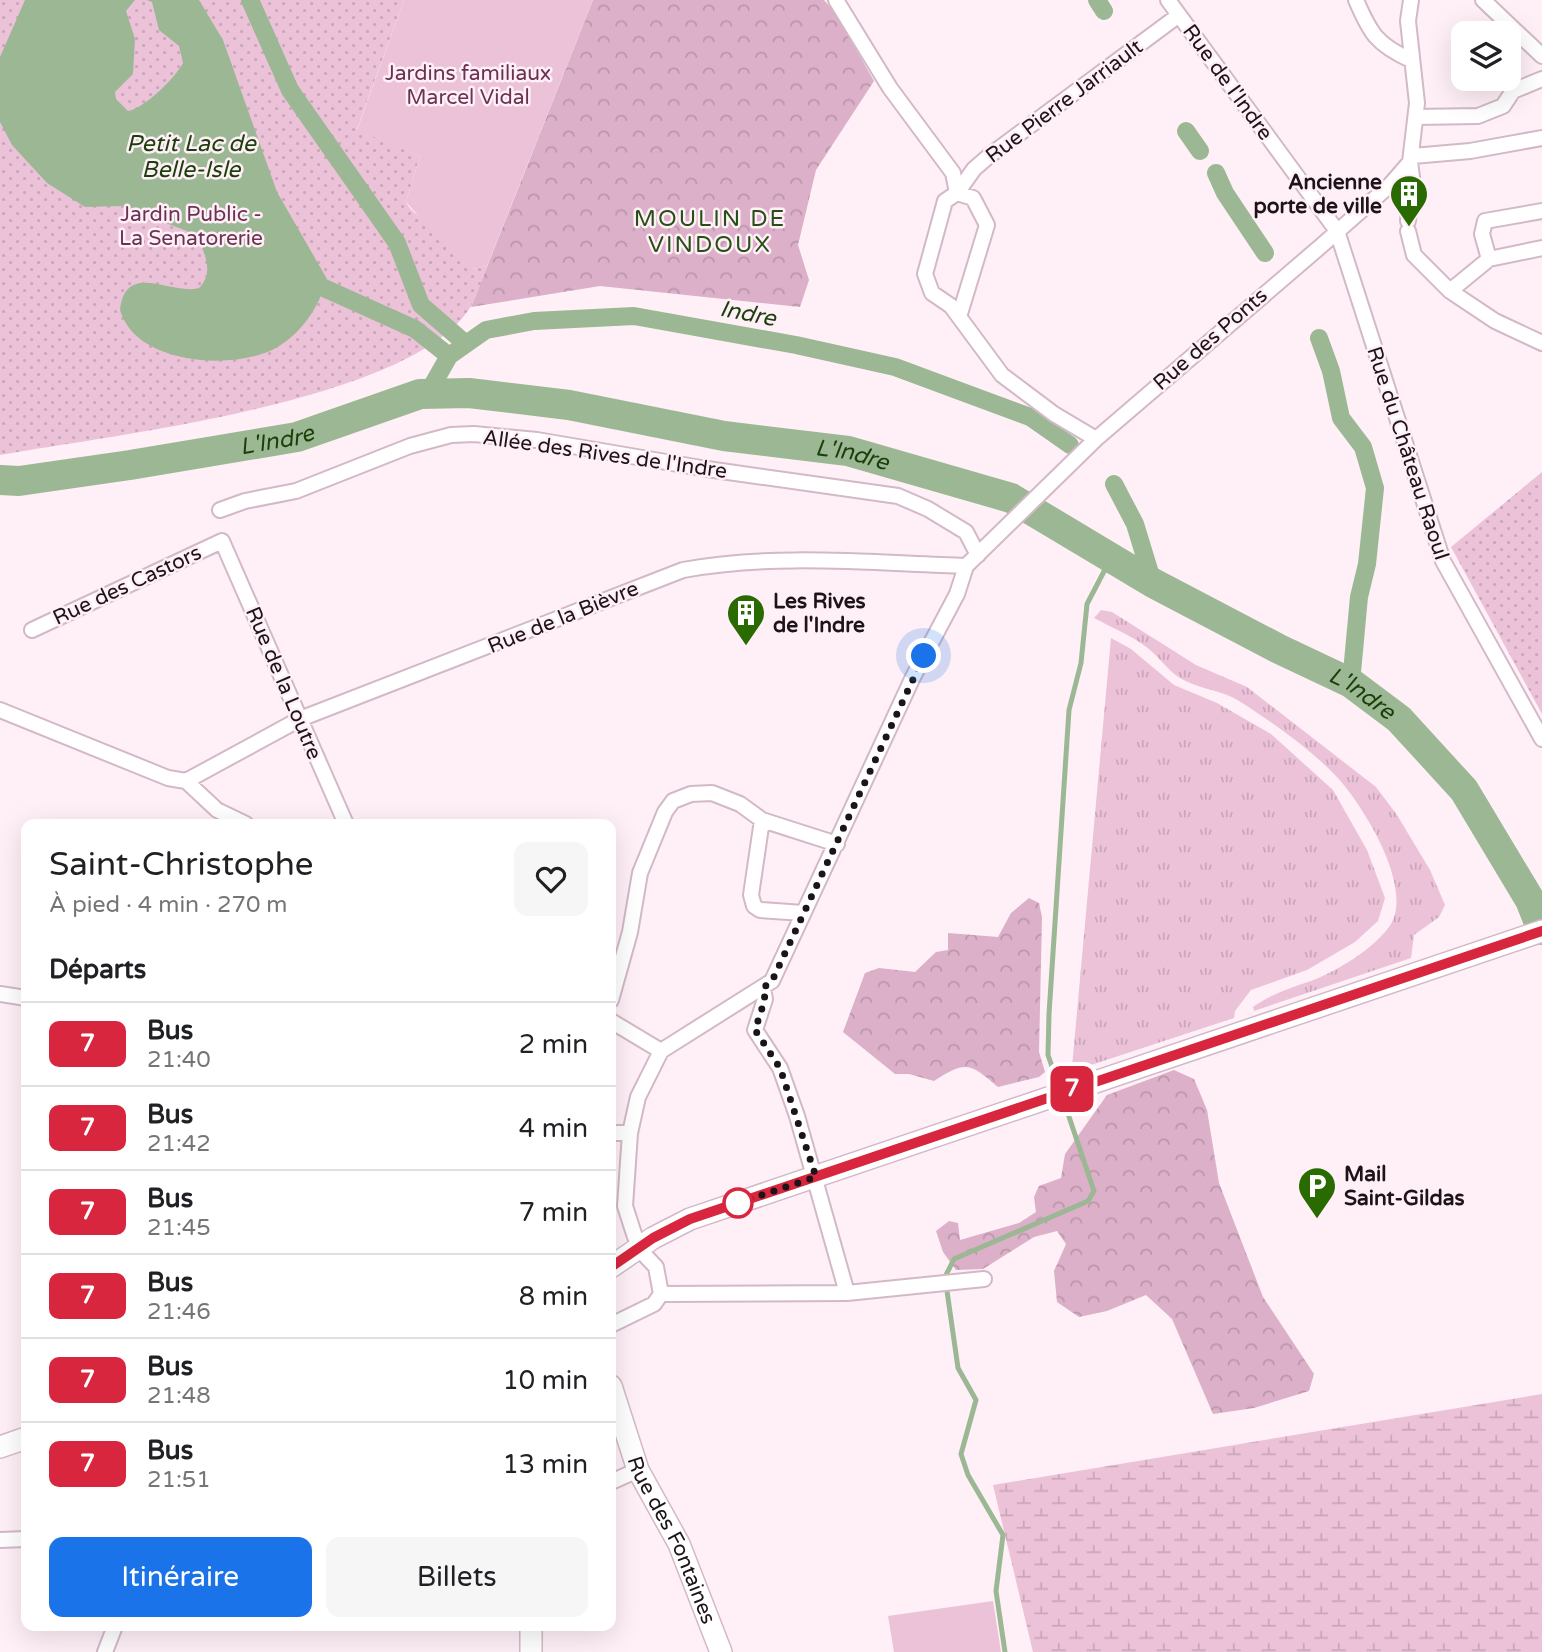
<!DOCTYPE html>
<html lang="fr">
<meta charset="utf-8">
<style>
:root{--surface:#fff;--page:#f6f6f6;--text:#202124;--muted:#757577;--line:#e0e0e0;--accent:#1a73e8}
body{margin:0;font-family:"Varela Round",sans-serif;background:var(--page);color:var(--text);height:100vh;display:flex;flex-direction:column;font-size:26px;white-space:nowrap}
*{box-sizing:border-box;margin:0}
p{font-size:23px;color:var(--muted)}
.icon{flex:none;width:38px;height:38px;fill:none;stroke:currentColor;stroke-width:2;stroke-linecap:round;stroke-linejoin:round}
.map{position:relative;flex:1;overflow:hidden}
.sheet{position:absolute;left:21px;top:819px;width:595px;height:812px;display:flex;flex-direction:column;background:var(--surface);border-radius:14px;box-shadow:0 7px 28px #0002}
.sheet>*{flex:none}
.badge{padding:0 14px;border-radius:10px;font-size:24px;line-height:46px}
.controls{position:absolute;left:1451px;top:21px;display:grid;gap:14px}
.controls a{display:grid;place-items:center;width:70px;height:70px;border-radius:14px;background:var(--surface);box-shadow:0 7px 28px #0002;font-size:35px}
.you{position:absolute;width:35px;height:35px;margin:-18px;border:5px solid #fff;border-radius:50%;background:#1a73e8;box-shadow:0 0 0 10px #1a73e833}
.map>.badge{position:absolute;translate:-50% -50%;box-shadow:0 0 0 4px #fff}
h2{padding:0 28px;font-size:26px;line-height:63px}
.round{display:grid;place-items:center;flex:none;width:74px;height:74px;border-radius:14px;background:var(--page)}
.headline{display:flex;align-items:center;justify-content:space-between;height:119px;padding:0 28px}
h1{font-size:33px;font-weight:600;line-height:52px}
.button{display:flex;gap:14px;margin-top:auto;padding:14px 28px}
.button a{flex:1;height:80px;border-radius:14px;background:var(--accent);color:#fff;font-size:28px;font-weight:600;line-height:80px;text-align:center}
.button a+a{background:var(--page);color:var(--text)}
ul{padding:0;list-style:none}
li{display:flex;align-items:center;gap:21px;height:84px;padding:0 28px;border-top:2px solid var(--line)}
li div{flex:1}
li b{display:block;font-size:26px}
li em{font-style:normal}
li .badge{min-width:77px;font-weight:700;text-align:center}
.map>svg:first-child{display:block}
.grass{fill:url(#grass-tufts)}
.forest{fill:url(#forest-crowns)}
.wetland{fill:url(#wetland-marsh)}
.park{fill:url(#park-dots)}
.garden{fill:#ecc2d9}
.water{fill:#9cb793}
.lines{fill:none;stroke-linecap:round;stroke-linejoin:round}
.stream{stroke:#9cb793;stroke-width:5}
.canal{stroke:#9cb793;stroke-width:18}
.river{stroke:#9cb793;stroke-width:30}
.street-casing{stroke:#d3b9c7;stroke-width:18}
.secondary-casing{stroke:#d3b9c7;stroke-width:24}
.street{stroke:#fff;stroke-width:14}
.secondary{stroke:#fff;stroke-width:21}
.line-casing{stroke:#fff;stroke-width:16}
.line{stroke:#d7263d;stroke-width:10}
.walk{stroke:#1d1419;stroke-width:7;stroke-dasharray:0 12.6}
.stop-dot{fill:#fff;stroke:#d7263d;stroke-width:3.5}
.labels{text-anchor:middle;stroke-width:5;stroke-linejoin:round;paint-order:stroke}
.park-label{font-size:21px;fill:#6a3354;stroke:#ffeff7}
.street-label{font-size:21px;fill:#1d1419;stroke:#ffeff7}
.poi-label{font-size:21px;font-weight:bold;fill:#1d1419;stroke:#ffeff7;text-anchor:start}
.water-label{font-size:23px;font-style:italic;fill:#1b3f0b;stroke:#ffeff7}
.neighbourhood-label{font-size:23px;letter-spacing:2px;fill:#254f14;stroke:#ffeff7}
</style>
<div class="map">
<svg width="1542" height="1652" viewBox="0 0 1542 1652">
<defs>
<pattern id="grass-tufts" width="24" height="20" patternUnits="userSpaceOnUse" patternTransform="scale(1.75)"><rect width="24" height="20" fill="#ecc2d9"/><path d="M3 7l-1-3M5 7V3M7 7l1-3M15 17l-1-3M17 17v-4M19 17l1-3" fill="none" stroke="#caa6ba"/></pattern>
<pattern id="forest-crowns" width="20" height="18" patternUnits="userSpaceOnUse" patternTransform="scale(1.75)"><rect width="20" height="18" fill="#dbb0c8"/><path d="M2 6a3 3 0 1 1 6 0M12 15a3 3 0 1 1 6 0" fill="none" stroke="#bc96ab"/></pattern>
<pattern id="wetland-marsh" width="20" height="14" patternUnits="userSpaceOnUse" patternTransform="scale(1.75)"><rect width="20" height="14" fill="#ecc2d9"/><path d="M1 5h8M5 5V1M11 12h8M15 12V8" fill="none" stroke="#caa6ba"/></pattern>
<pattern id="park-dots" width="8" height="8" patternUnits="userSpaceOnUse" patternTransform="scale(1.75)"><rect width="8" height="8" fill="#ecc2d9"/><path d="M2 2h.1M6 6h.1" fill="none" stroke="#caa6ba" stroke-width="1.8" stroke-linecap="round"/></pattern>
</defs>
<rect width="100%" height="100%" fill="#ffeff7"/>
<path class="grass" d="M1101,610L1112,612L1196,665L1247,687L1376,787L1397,815L1430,870L1445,905L1439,917L1414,935L1411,958L1254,1011L1253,1007C1271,994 1290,988 1311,981C1337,971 1372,950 1389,927C1415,891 1367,813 1343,784C1319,755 1271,721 1239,701C1222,690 1198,689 1180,678C1167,670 1158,655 1145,646C1130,635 1111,627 1094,618Z
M1111,638L1131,649L1174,685L1217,703L1271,734L1333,790L1367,850L1385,898L1378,921L1355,942L1307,970L1251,990L1235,1011L1234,1018L1088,1066L1072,1067Z"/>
<path class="forest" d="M593,0H824L836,14L874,81L816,170L798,245L809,280L800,307L600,286L471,307Z
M1029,898L1039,903L1042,917L1039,1052L1045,1072L1039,1077L998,1087C970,1063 966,1060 934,1081L909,1074H895L843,1032L865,973L879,968L915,972L936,952L948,950V933L998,937L1011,913Z
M1174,1070L1194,1079L1207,1110L1219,1183L1263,1297L1314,1374L1309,1391L1254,1408L1213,1414L1172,1319L1146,1295L1107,1311L1079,1317L1057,1302L1054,1271L1066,1244L1057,1231L1034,1237L983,1269L956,1270L943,1252L936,1231L949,1221L958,1223L960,1240L1019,1223L1036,1212L1034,1197L1039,1186L1061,1178L1065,1154L1107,1095Z"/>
<path class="wetland" d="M1542,1394V1652H1033L993,1485Z"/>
<path class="park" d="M0,0H404L357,129L420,156L406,202C411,212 418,214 425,221C441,238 455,254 473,269L487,266C482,279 478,294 471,306C413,403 107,435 0,455Z
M1542,472V714L1451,547Z"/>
<path class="garden" d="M404,0H593L487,266L473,269L463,265L406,202L420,156L357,130Z
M993,1601L1001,1652H894L888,1616Z"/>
<path class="water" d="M25,0H135L126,11L135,39L133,74L115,92L116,99L128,111C145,108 175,78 183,63L179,46L159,30L152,2L147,0H199L223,40L277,192L327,279C319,307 301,335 274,349C231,371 135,364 120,310C126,260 171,296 199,288C215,272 204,253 197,235L122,206L85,207L47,183L12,145L0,122V57Z"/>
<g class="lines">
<path class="stream" d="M1060,1090L1048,1055L1049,1014L1069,710L1081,663L1087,604L1111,558
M1005,1652L996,1591L1003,1535L968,1475L961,1454L976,1400L958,1368L945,1277L954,1259L1088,1201L1094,1191L1063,1099"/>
<path class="canal" d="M250,0L290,90L397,243L421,305L466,344
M1097,0L1104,11
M1186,131L1200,151
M1216,173L1225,193L1265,253
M324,288L415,329L449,356
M1319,338L1331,371L1341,418L1363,447L1375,488L1367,564L1359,597L1351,683
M428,393L449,356L486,330L534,321L634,316L796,345L895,367L1030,417L1070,445
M1114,484L1135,524L1153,583"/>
<path class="river" id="s1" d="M0,480L19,481L130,465L297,437L420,394L469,393L569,405L724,436L848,451L1011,498L1153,583L1279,649L1351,683L1399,719L1464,790L1530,900L1542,930"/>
<defs>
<path id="street" d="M836,0L890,88L953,173L957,193L974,169L989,156L1179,15
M1168,0L1337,231L1443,561L1542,739
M1356,0C1370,33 1377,45 1411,60
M1483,0L1542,56
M1416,117L1478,116L1503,106L1513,91L1542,79
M1413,156L1470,151L1542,138
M1408,221L1412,177L1410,162
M1408,231L1414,255L1450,291L1495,321L1542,343
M1489,259L1482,234L1485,221L1542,211
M1450,291L1489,259L1542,248
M959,317L987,225L973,198L957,193L945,201L925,274L932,293L951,306L1002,375L1054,414L1096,439
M220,510L245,501L296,491L410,446L451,435L474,434L537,440L707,469L898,496L928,509L966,532L978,555
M32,630L222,541L346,824
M0,710L168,778L186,781L217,810L246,824
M186,781L300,719L683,570C777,553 871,563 966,566
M762,820L751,895L754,906L760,910L803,913
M763,988L765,999L755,1030L780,1068L797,1116L847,1293
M0,994L26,998
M611,1000L630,932L640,873L665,812L673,801L691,794L712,793L740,804L762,820L837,844
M611,1021L661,1051
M611,1133H630
M635,1237L625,1206L630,1133L638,1097L661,1051L772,981L913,677L957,594L966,566L1096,439L1321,246L1390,185L1410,162L1417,103L1408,21L1411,0
M661,1294L847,1293L984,1279
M611,1325L654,1304L661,1294L656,1267L638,1248
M611,1482L638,1470
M0,1540L26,1539
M105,1652L115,1626"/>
<g id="secondary">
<path d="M611,1267L653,1238L690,1219L1542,931"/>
<path id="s2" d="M611,1386L638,1470L679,1544L721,1652"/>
<path d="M0,1447L26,1438"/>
<path d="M531,1652V1626"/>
</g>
</defs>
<use href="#street" class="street-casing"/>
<use href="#secondary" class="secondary-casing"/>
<use href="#street" class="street"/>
<use href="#secondary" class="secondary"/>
</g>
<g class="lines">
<defs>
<path id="line" d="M611,1267L653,1238L690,1219L1542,931"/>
</defs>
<use href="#line" class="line-casing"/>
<use href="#line" class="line"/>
<path class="walk" d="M738,1203L816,1177L780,1068L755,1030L765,999L763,988L772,981L924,656"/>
</g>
<defs>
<symbol id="building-pin" viewBox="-11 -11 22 30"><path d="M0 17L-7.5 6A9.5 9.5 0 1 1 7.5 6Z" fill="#296b00" stroke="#ffeff7"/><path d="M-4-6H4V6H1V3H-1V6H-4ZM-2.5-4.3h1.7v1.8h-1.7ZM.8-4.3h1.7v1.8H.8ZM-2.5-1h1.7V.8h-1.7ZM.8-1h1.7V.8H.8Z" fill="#fff"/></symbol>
<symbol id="parking-pin" viewBox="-11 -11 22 30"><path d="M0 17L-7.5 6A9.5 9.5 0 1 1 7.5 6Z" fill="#296b00" stroke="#ffeff7"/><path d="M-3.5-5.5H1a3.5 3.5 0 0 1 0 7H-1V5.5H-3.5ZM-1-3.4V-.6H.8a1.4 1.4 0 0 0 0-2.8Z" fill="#fff"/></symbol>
</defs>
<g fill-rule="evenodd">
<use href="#building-pin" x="1387" y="172" width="44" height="60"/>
<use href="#building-pin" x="724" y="591" width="44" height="60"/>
<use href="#parking-pin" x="1295" y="1164" width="44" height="60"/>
</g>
<circle class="stop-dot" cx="738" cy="1203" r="14"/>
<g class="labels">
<g class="park-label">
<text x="468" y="80">Jardins familiaux<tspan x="468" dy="24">Marcel Vidal</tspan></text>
<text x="191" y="221">Jardin Public -<tspan x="191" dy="24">La Senatorerie</tspan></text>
</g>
<g class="street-label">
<text transform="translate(1228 82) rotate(54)" y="7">Rue de l'Indre</text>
<text transform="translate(1064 101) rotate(-37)" y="7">Rue Pierre Jarriault</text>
<text transform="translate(1210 339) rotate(-41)" y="7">Rue des Ponts</text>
<text transform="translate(1408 453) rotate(72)" y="7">Rue du Château Raoul</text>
<text transform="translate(605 454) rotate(8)" y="7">Allée des Rives de l'Indre</text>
<text transform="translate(127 585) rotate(-25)" y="7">Rue des Castors</text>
<text transform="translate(563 617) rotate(-22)" y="7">Rue de la Bièvre</text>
<text transform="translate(284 683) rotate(67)" y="7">Rue de la Loutre</text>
<text dy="7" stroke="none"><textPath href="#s2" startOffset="166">Rue des Fontaines</textPath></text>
</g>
<g class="poi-label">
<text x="1382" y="189" text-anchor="end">Ancienne<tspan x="1382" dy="24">porte de ville</tspan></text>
<text x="773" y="608">Les Rives<tspan x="773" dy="24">de l'Indre</tspan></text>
<text x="1344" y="1181">Mail<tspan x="1344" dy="24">Saint-Gildas</tspan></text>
</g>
<g class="water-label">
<text x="191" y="151">Petit Lac de<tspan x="191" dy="26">Belle-Isle</tspan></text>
<text transform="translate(748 313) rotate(11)" y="8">Indre</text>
<text dy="8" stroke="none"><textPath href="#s1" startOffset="280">L'Indre</textPath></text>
<text dy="8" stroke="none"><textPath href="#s1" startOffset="868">L'Indre</textPath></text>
<text dy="8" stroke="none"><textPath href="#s1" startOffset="1435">L'Indre</textPath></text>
</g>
<g class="neighbourhood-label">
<text x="710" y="226">MOULIN DE<tspan x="710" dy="26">VINDOUX</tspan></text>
</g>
</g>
</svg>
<div class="controls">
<a><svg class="icon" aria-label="layers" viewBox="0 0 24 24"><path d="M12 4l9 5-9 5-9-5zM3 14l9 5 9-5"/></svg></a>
</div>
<div class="you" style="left:924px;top:656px"></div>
<b class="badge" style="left:1072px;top:1089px;background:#d7263d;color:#fff">7</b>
<section class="sheet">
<div class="headline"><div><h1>Saint-Christophe</h1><p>À pied · 4 min · 270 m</p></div><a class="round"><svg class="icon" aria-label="heart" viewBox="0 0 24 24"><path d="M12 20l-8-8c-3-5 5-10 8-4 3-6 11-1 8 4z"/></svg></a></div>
<h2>Départs</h2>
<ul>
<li><span class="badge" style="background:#d7263d;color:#fff">7</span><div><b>Bus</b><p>21:40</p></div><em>2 min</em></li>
<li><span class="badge" style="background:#d7263d;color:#fff">7</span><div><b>Bus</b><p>21:42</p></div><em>4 min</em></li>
<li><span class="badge" style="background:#d7263d;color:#fff">7</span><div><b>Bus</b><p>21:45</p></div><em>7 min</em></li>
<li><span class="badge" style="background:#d7263d;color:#fff">7</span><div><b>Bus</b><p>21:46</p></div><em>8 min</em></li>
<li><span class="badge" style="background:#d7263d;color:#fff">7</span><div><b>Bus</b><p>21:48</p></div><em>10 min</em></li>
<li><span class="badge" style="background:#d7263d;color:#fff">7</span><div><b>Bus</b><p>21:51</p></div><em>13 min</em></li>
</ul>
<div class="button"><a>Itinéraire</a><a>Billets</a></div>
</section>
</div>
